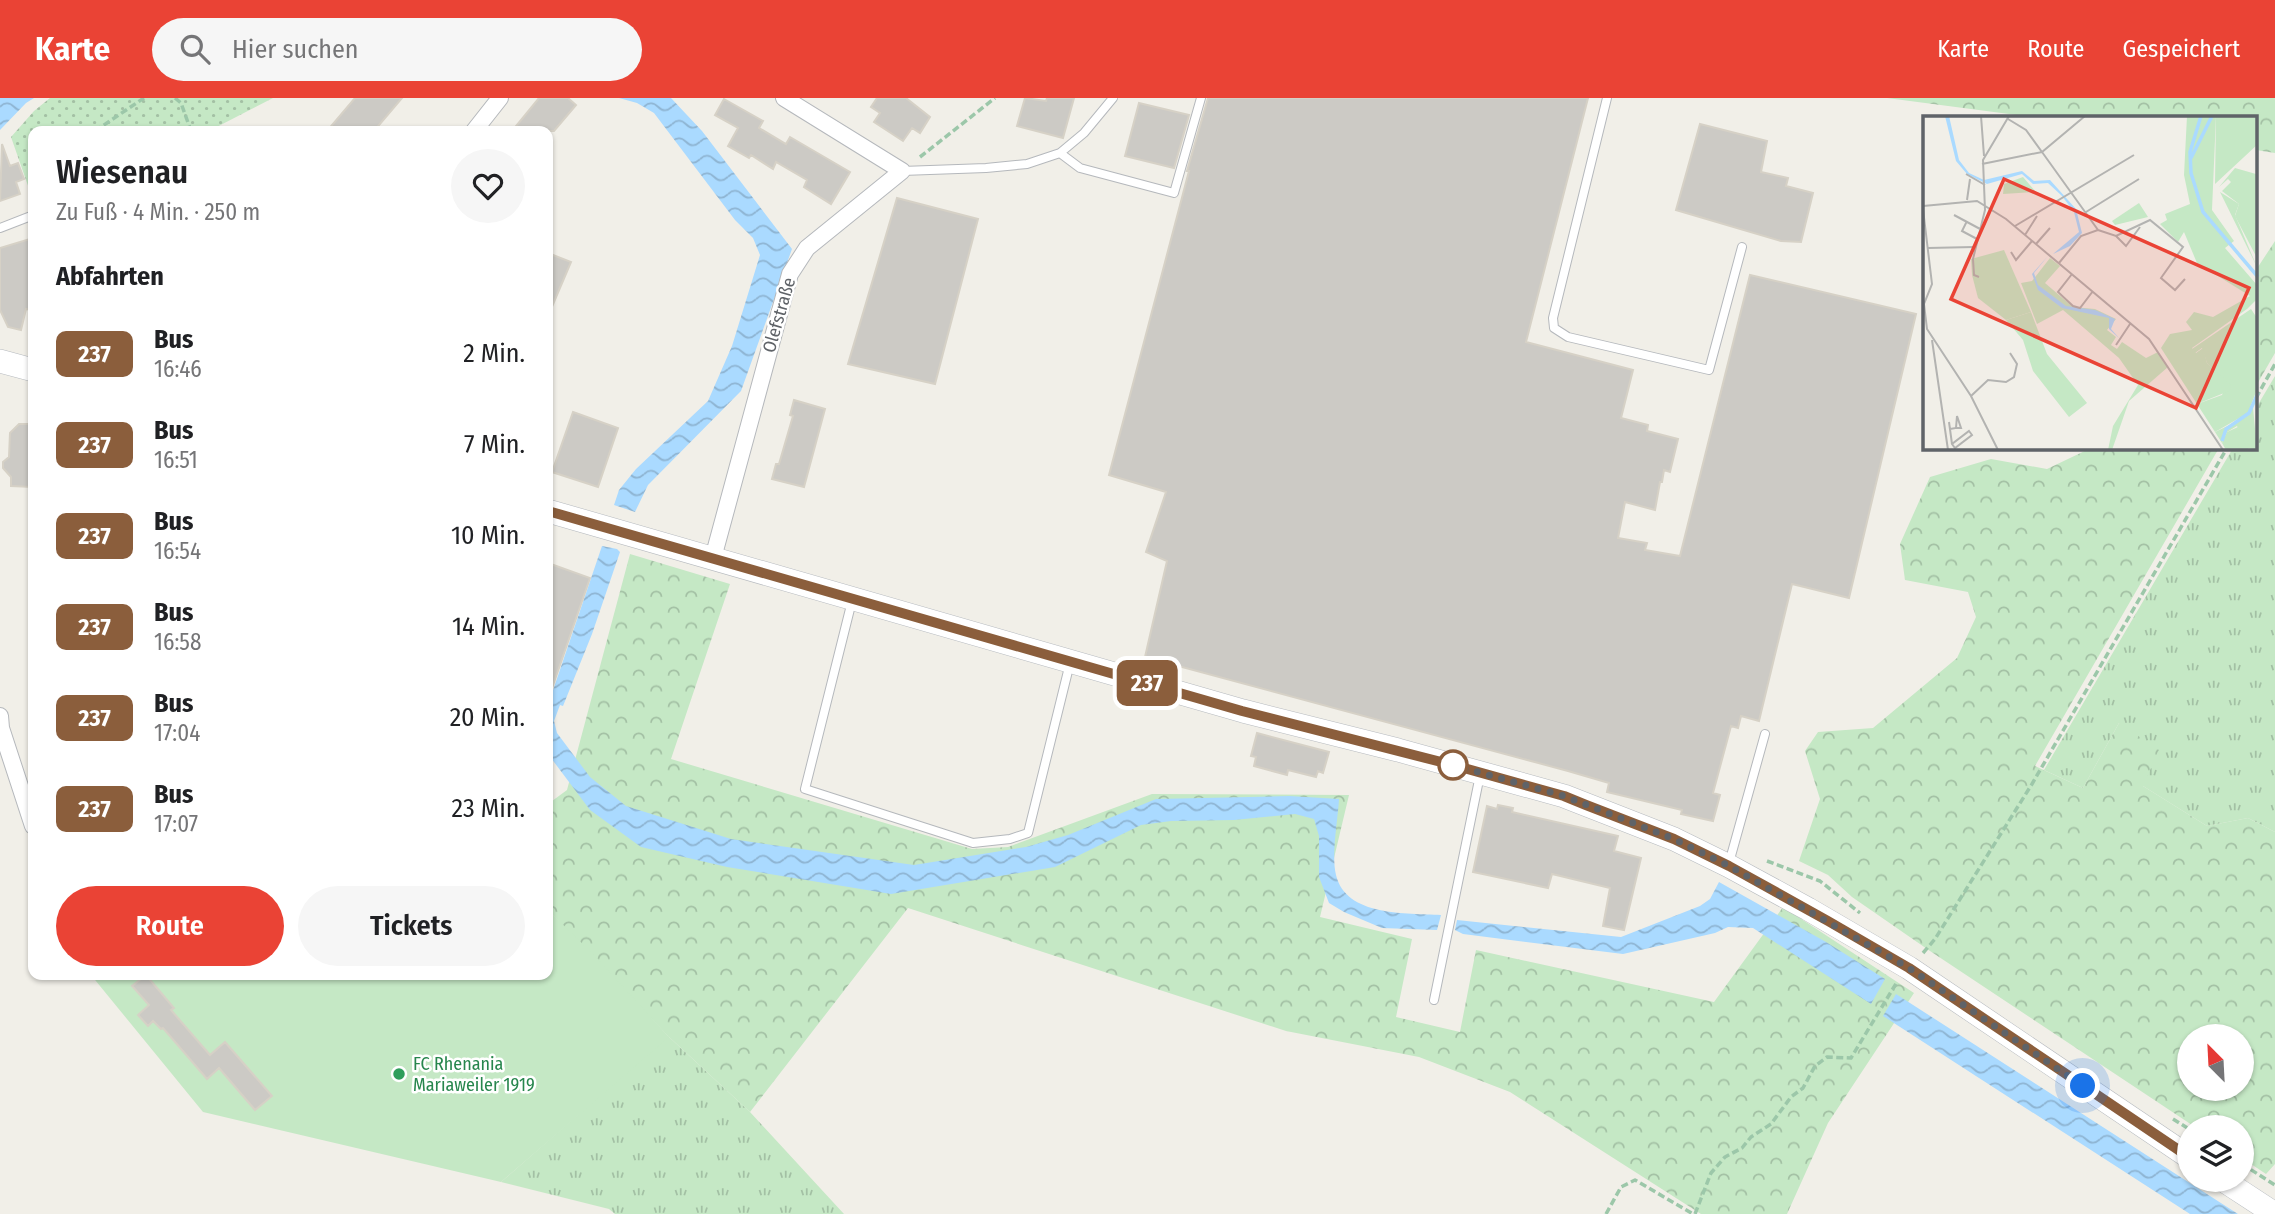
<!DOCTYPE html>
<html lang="de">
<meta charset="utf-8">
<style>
:root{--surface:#fff;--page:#f6f6f6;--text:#202124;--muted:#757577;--accent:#ea4335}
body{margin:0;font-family:"Fira Sans Condensed",sans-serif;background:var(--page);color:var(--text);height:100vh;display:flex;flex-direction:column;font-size:26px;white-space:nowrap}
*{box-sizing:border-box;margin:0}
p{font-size:23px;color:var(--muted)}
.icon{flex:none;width:38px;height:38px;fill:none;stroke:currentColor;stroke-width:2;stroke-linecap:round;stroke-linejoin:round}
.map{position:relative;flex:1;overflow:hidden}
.side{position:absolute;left:28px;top:28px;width:525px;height:854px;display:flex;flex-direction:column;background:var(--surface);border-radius:14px;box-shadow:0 2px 5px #0004}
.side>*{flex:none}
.badge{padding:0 14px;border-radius:10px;font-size:24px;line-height:46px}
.needle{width:46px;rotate:336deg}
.tools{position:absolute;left:2177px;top:926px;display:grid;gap:14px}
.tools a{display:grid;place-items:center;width:77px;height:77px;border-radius:50%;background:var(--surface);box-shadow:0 2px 5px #0004;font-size:35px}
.you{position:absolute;width:35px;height:35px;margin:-18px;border:5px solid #fff;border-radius:50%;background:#1a73e8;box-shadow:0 0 0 10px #1a73e833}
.map>.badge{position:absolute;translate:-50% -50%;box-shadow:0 0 0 4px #fff}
h2{padding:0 28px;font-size:26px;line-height:63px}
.round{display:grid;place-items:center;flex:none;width:74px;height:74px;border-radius:37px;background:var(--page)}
.summary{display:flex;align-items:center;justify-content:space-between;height:119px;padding:0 28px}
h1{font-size:33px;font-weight:600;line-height:52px}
.primary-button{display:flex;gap:14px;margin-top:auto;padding:14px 28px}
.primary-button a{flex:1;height:80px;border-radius:42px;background:var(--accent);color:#fff;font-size:28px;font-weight:600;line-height:80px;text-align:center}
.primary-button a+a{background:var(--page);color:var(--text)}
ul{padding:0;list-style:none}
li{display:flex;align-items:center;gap:21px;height:91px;padding:0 28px}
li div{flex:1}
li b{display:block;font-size:26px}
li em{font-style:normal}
li .badge{min-width:77px;font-weight:700;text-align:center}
header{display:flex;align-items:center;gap:42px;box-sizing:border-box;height:98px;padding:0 35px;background:var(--accent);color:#fff}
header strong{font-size:33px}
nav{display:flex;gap:38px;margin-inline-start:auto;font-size:24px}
.search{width:490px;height:63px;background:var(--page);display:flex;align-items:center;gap:18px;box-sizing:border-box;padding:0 24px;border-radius:38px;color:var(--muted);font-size:26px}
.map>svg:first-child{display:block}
.grass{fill:url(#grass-tufts)}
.forest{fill:url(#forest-crowns);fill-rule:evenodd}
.park{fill:url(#park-dots)}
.pitch{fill:#c5e8c5}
.water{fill:url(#water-waves)}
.building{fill:#cccac5;stroke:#d6d1c6;stroke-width:2}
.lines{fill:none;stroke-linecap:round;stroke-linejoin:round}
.service-casing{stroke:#b5b8bc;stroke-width:10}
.minor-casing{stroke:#b5b8bc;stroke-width:18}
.secondary-casing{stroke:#b6babf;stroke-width:24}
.path{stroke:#9cc7a9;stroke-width:3.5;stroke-dasharray:7 3.5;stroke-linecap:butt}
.service{stroke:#fff;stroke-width:8}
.minor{stroke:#fff;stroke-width:16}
.secondary{stroke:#fff;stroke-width:23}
.line-casing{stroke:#fff;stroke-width:16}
.line{stroke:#8b5e3c;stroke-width:10}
.walk{stroke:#5f6368;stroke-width:7;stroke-dasharray:0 12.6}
.stop-dot{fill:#fff;stroke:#8b5e3c;stroke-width:3.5}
.leisure-dot{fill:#2e9e5b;stroke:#fff;stroke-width:2.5}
.labels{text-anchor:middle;stroke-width:5;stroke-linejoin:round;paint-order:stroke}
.street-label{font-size:18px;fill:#5f6368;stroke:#fff}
.leisure-label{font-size:18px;fill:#27864d;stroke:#fff;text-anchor:start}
.inset-river{fill:none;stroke:#aadaff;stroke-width:3.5}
.inset-road{fill:none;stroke:#b3b3b1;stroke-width:2}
.view{fill:#ea4335;fill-opacity:0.15;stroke:#ea4335;stroke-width:3.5}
.inset-edge{fill:none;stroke:#5f6368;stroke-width:3.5}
</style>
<header>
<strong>Karte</strong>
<div class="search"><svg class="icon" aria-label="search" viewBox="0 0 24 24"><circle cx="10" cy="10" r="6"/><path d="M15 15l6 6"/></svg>Hier suchen</div>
<nav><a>Karte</a><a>Route</a><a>Gespeichert</a></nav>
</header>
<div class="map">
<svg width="2275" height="1116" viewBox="0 0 2275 1116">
<defs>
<pattern id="grass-tufts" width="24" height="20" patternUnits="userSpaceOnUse" patternTransform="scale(1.75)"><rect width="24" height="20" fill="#c5e8c5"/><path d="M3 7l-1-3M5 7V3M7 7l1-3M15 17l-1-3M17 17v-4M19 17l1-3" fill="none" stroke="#a3c0a4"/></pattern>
<pattern id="forest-crowns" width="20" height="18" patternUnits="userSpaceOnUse" patternTransform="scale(1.75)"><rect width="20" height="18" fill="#c5e8c5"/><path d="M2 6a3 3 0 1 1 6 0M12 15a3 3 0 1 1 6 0" fill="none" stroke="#a3c0a4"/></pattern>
<pattern id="park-dots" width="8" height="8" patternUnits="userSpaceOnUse" patternTransform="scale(1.75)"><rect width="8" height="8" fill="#c5e8c5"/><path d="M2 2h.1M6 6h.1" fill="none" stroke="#a3c0a4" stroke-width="1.8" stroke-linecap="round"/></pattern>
<pattern id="water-waves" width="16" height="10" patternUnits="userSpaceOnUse" patternTransform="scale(1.75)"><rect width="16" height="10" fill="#aadaff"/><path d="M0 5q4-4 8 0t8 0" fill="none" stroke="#8eb4d2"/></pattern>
</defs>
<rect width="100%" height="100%" fill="#f1efe8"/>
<path class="grass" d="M2275,278V734L2248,720L2207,728L2143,688L2119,625L2083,690L2044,672L2233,350H2256V310Z
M668,938L750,1014L844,1116H615L609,1111L501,1084Z"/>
<path class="forest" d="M1887,0H2275V55L2256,52V19H2032Z
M2275,143V255L2256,288V172Z
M2091,350H2219L2035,668L2083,690L2119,625L2159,652L2143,688L2207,728L2248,720L2275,734V1066L2266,1076L2242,1060V1029H2195L1930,853L1852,799L1828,777L1799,763L1820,701L1805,653L1818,634L1873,630L1957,560L1976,519L1968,494L1905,482L1900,446L1930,379L1991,361L2047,371ZM2189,938H2242V990H2189Z
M630,456L730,486L671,661L972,751L1008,749L1152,696L1349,697L1320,819L1412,841L1396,919L1460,934L1476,852L1714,904L1783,809L1914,895L1828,1025L1787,1116H1701L1510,994L1419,959L1286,933L908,810L750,1014L668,938L548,812V706L567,692Z"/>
<path class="park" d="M50,0H273L209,33H33V102L11,39L34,13Z"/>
<path class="pitch" d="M548,812L593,856L669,939L501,1084L203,1014L91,877H548Z"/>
<path class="water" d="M0,0H34L26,5L0,32Z
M619,0H671L702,33L792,151L741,293L648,387L635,414L614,407L619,392L636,371L708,303L732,248L760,157L753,140L735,122L654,15L637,5Z
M602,448L617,451L620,454L592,536L563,608L560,607L554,623L557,635L590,679L626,708L731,741L914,767L1026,749L1068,737L1156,701L1289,698L1339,701C1338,721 1331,757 1336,777C1346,819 1407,815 1441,817L1437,832L1382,830L1344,814L1329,805L1319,779V738L1314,721L1295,716L1234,722L1171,723L1141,727L1055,769L891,796L727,769L641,749L590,712L548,656V607Z
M1719,784L1826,844L1885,881L1871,906L1753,830L1728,829L1715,835L1623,856L1463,836L1455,832L1457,822L1621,839L1700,808L1710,801Z
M1896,896L2238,1116H2190L1883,918Z"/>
<path class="building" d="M355,0H402L374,33H327Z
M539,0H568L576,7L554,33H512Z
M877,0H906L930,19L920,35L912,30L903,43L874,24L880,15L871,9Z
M1025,0L1046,3L1047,0H1074L1063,40L1017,28Z
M1208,0H1588L1526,244L1633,272L1621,320L1648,327L1647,333L1678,341L1670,374L1664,372L1662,384H1660L1655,412L1625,404L1618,440L1647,445L1645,452L1680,458L1750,177L1916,216L1849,500L1792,486L1759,623L1741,618L1738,630L1731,628L1713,695L1720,697L1713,723L1681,716L1682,712L1607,694L1609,685L1568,673L1145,559L1167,463L1146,454L1166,394L1109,377L1189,73H1187Z
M724,1L763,23L759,30L786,46L790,39L850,74L831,106L804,89L807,82L776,64L773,71L751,57L749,60L728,48L738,30L715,17Z
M1139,5L1189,17L1174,70L1125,58Z
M1700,26L1767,43L1761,74L1788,80L1786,88L1813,95L1801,144L1781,143L1676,112Z
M2,46L10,68L18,65L24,81L16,84L20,96L0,103Z
M897,100L978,121L935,286L848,266Z
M33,140V202L31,212L26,211L21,232L8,229L0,212V150Z
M548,155L571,164L548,218Z
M794,302L825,311L804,389L772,381L776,366H779L793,318L790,317Z
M573,314L618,330L598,389L552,374Z
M19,326H33V389L11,388V379L3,370V364L9,359L10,335Z
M548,465L590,480L550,596H548Z
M1257,635L1329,654L1323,675L1318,673L1316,679L1288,672L1287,677L1254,668L1256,659L1251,658Z
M1498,707L1513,710L1512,714L1618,738L1614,753L1641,760L1624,832L1603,828L1610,790L1552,776L1548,790L1473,774L1487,708L1497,711Z
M146,877L174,910L171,912L210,957L225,944L272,998L255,1012L219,970L207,981L163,930L161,931L153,923L148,928L138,917L149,907L132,888Z"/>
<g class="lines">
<defs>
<path id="service" d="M1607,0L1553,220L1554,230L1568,239L1709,272L1742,149
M1060,55L1080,70L1174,95L1201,0
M902,73L986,70L1027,66L1060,55L1084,35L1113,0
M0,130L31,118
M852,503L805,691L973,745L1010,741L1028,735L1070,565
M1729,765L1765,636
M1434,902L1480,677"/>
<path id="minor" d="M474,33L500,0
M713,460L790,176L807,150L902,73L784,0
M0,618L1,630L33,728"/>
<path id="secondary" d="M0,263L33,272
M548,413L1243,613L1398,652L1564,698L1674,741L1729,768L1808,811L1909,870L2189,1059
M2223,1082L2275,1116"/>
</defs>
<use href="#service" class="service-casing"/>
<use href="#minor" class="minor-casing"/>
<use href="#secondary" class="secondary-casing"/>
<path class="path" d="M175,0L181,5L191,33
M95,33L144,0
M920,59L995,0
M2256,300L2275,266
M1767,763L1820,783L1860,815
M1923,855L1935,841L2032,686L2227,350
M2173,1021L2189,1031
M2242,1066L2275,1087
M1606,1116L1621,1089L1635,1082L1693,1116
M1695,1116L1711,1075L1725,1059L1742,1050L1751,1039L1771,1026L1791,999L1803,990L1815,968L1827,959L1851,960L1897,884"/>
<use href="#service" class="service"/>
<use href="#minor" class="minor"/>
<use href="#secondary" class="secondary"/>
</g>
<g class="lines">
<defs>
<path id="line" d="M548,413L1242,613L1453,667L1564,698L1586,707L1674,741L1729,768L1828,823L1909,870L2189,1059"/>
</defs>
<use href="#line" class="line-casing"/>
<use href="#line" class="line"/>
<path class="walk" d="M1453,667L1564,698L1674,741L1729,768L1909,870L2083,988"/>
</g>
<circle class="stop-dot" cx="1453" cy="667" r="14"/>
<circle class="leisure-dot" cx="399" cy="976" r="7"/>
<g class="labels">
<g class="street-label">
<text transform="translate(779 217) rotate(-74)" y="6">Olefstraße</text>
</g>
<g class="leisure-label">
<text x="413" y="972">FC Rhenania<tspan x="413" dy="21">Mariaweiler 1919</tspan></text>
</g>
</g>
<g transform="translate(1923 18)">
<rect width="334" height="334" fill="#f1efe8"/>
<path d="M312,52L333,58L334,142L312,100L316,88L299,75L308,66L305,63L296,71ZM216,87L225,101L192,109L189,105ZM328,193L334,202V273L325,297L292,316L274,288L299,279L304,267L284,247L279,232L272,237L269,233ZM108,196L124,238L164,287L146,301L110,255L100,224L83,204ZM315,311L326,334H303L299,327L304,316Z" fill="#c5e8c5"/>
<path d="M264,0H293L289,94L311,125L302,132L334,169L335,182L324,193L269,232L273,237L280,232L284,247L308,269L306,275L274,288L238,232L247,218L269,214L263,206L271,196L290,201L327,180L274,147L261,116L255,126L237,108L244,104L242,98L267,88L261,59ZM297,76L316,88L312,99L334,151ZM127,142L137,150L122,167L150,191L172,193L193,203L184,214L193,221L188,229L194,233L199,226L223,242L235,236L245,251L206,285L189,334H185L190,310L215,269L196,242L140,194L114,208L98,167L109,165ZM330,291L334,334L324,332L314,310L304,316L299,327L292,316L319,303Z" fill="#c5e8c5"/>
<path d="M293,0H334L335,28L292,68ZM100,61L113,76L80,78L81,68Z" fill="#c5e8c5"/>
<path d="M81,134L108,196L83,204L55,182L49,159L48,143Z" fill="#c5e8c5"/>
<path d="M22,0H26L36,44L46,57L61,64L99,55L111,65L127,64L153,93L159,117L147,130L130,138L156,116L151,96L139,80L125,67L110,68L99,58L64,68L44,58L33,45ZM125,140L111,157L115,169L143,190L172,194L192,203L188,213L196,222L186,213V202L139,192L115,174L109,158Z" fill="#aadaff"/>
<path class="inset-river" d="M278,0L267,36L268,57L280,96L335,161M268,42L289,0M299,325L303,313L326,297L335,277"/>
<path class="inset-road" d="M58,0L61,40M85,3L103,14L119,36L162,0M59,48L119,36L175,114L158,120L136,147M43,58L62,69M44,84L47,63M0,90L54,85L83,103L226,223L300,334M0,93L9,168L1,188L4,213L48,280L75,334M163,96L216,63M31,99L59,114M44,105L39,115L54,123M92,110L211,39M175,114L193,120L227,104L260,131L238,162L252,174L262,163M102,119L114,100M193,120L203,130L217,111M113,128L127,112M5,132L51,131M88,136L93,144L109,125M149,158L135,176L150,190L157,192L170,175M56,161L51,159L50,143L62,94L60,44L86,0M9,224L25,334M193,229L207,208M48,280L65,264L83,266L91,261L94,248L87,237M26,306L29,328M27,313L33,312L34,300L38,312H33M46,315L49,319L32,332L29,328Z"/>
<path class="view" d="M81,63L326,172L273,292L28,183Z"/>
<rect width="334" height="334" class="inset-edge"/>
</g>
</svg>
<div class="tools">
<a><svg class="needle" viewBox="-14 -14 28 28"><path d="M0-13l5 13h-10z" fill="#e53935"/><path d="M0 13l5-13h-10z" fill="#757577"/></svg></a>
<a><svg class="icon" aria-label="layers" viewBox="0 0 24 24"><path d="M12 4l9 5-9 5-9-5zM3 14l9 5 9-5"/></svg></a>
</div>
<div class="you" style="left:2083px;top:988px"></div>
<b class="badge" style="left:1147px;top:585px;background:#8b5e3c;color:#fff">237</b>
<section class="side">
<div class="summary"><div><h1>Wiesenau</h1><p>Zu Fuß · 4 Min. · 250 m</p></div><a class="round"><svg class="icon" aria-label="heart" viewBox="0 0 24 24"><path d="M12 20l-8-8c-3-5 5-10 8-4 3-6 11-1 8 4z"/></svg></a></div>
<h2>Abfahrten</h2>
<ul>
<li><span class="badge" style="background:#8b5e3c;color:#fff">237</span><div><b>Bus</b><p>16:46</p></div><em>2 Min.</em></li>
<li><span class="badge" style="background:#8b5e3c;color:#fff">237</span><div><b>Bus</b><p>16:51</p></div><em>7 Min.</em></li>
<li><span class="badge" style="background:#8b5e3c;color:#fff">237</span><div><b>Bus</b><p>16:54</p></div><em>10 Min.</em></li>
<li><span class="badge" style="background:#8b5e3c;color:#fff">237</span><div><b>Bus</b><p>16:58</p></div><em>14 Min.</em></li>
<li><span class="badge" style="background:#8b5e3c;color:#fff">237</span><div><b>Bus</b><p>17:04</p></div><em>20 Min.</em></li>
<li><span class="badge" style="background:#8b5e3c;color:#fff">237</span><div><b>Bus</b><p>17:07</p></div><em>23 Min.</em></li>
</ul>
<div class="primary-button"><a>Route</a><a>Tickets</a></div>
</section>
</div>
